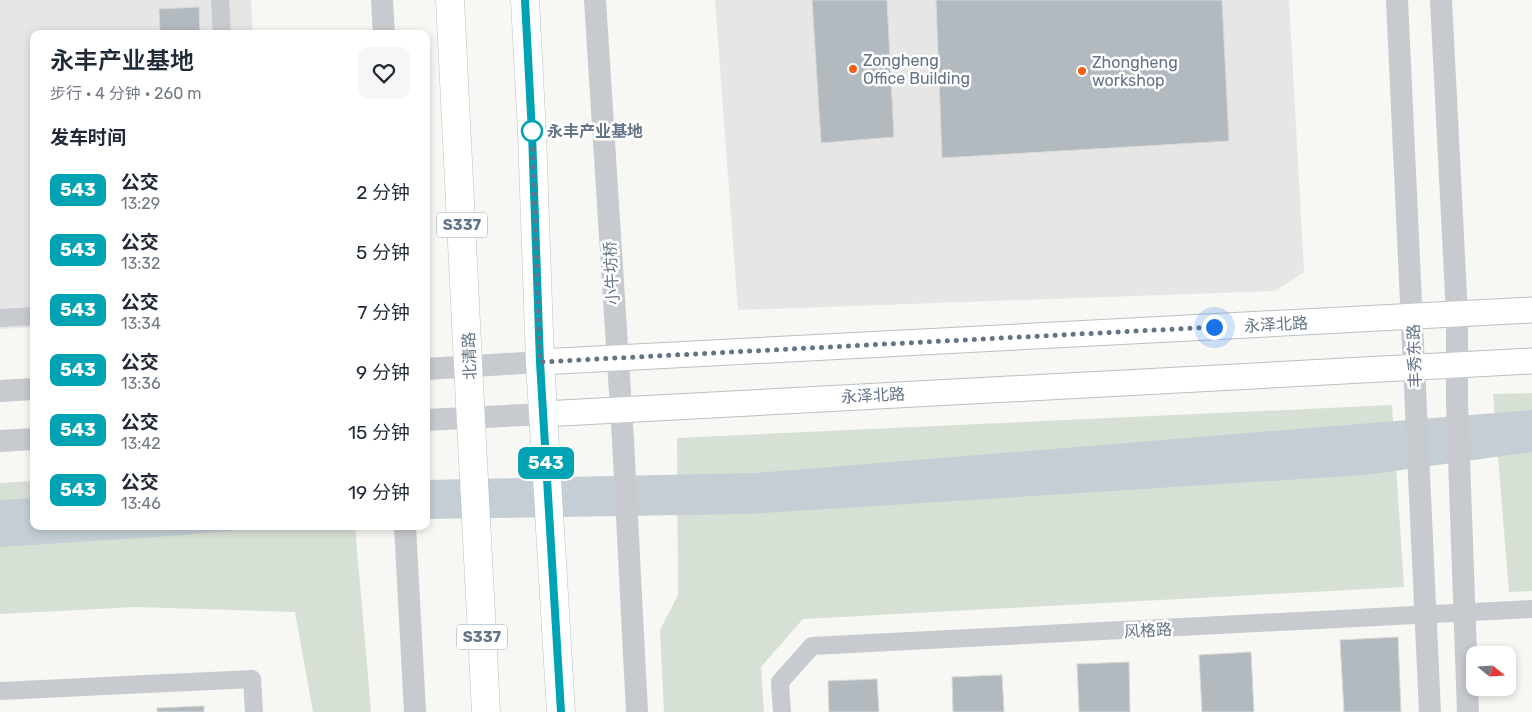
<!DOCTYPE html>
<html lang="zh">
<meta charset="utf-8">
<style>
:root{--surface:#fff;--page:#f6f6f7;--text:#1f2937;--muted:#747a83}
body{margin:0;font-family:Rubik,"Noto Sans SC",sans-serif;background:var(--page);color:var(--text);height:100vh;display:flex;flex-direction:column;font-size:19px;white-space:nowrap}
*{box-sizing:border-box;margin:0}
p{font-size:16px;color:var(--muted)}
.icon{flex:none;width:28px;height:28px;fill:none;stroke:currentColor;stroke-width:2;stroke-linecap:round;stroke-linejoin:round}
.map{position:relative;flex:1;overflow:hidden}
.panel{position:absolute;left:30px;top:30px;width:400px;height:500px;display:flex;flex-direction:column;background:var(--surface);border-radius:10px;box-shadow:0 2px 8px #0003}
.panel>*{flex:none}
.badge{padding:0 10px;border-radius:8px;font-size:18px;line-height:32px}
.needle{width:32px;rotate:108deg}
.tools{position:absolute;left:1466px;top:646px;display:grid;gap:10px}
.tools a{display:grid;place-items:center;width:50px;height:50px;border-radius:10px;background:var(--surface);box-shadow:0 2px 8px #0003;font-size:25px}
.you{position:absolute;width:25px;height:25px;margin:-12px;border:4px solid #fff;border-radius:50%;background:#1a73e8;box-shadow:0 0 0 8px #1a73e833}
.map>.badge{position:absolute;translate:-50% -50%;box-shadow:0 0 0 2px #fff}
h2{padding:0 20px;font-size:19px;line-height:45px}
.round{display:grid;place-items:center;flex:none;width:52px;height:52px;border-radius:10px;background:var(--page)}
.head{display:flex;align-items:center;justify-content:space-between;height:85px;padding:0 20px}
h1{font-size:24px;font-weight:600;line-height:38px}
ul{padding:0;list-style:none}
li{display:flex;align-items:center;gap:15px;height:60px;padding:0 20px}
li div{flex:1}
li b{display:block;font-size:19px}
li em{font-style:normal}
li .badge{min-width:55px;font-weight:700;text-align:center}
.map>svg:first-child{display:block}
.built{fill:#e5e6e5}
.green{fill:#d7e0d4}
.water{fill:#c4ced4}
.building{fill:#b2b9bf;stroke:#d9d9d6}
.lines{fill:none;stroke-linecap:round;stroke-linejoin:round}
.secondary-casing{stroke:#bbbfc5;stroke-width:27}
.primary-casing{stroke:#bcbfc3;stroke-width:29}
.minor{stroke:#c7cace;stroke-width:18}
.tertiary{stroke:#c7cace;stroke-width:22}
.secondary{stroke:#fff;stroke-width:25}
.primary{stroke:#fff;stroke-width:28}
.line-casing{stroke:#fff;stroke-width:11}
.line{stroke:#00a3b4;stroke-width:8}
.walk{stroke:#637488;stroke-width:5;stroke-dasharray:0 9}
.poi-dot{fill:#f55f16;stroke:#fff;stroke-width:2}
.stop-dot{fill:#fff;stroke:#00a3b4;stroke-width:2.5}
.labels{text-anchor:middle;stroke-width:5;stroke-linejoin:round;paint-order:stroke}
.shield{fill:#fff;stroke:#929eac;stroke-width:1}
.shield-label{font-size:15px;font-weight:bold;fill:#637488}
.poi-label{font-size:16px;fill:#637488;stroke:#fff;text-anchor:start}
.stop-label{font-size:16px;font-weight:bold;fill:#637488;stroke:#fff;text-anchor:start}
.street-label{font-size:16px;fill:#637488;stroke:#fff}
</style>
<div class="map">
<svg width="1532" height="712" viewBox="0 0 1532 712">
<rect width="100%" height="100%" fill="#f7f7f4"/>
<path class="built" d="M0,0H251L253,34H34V327L0,329Z
M715,0H1289L1304,272L1275,291L738,310Z"/>
<path class="green" d="M1532,393V591L1509,592L1493,394Z
M1392,405L1404,587L803,619L761,667L764,712H664L660,630L678,595L677,438Z
M34,481V526H355L371,712H313L295,612L136,607L0,614V483Z"/>
<path class="water" d="M1532,410V452L1365,475L747,514L426,519V480L756,473Z
M34,498V526H279L185,535L0,547V500Z"/>
<path class="building" d="M812,0H887L894,137L821,143Z
M936,0H1222L1229,141L942,158Z
M199,7L200,34H160L159,9Z
M1398,637L1401,712H1344L1340,640Z
M1251,652L1254,712H1202L1199,655Z
M1129,662L1130,712H1079L1077,664Z
M1002,675L1004,712H953L952,677Z
M877,679L879,712H829L828,681Z
M204,706V712H157V708Z"/>
<g class="lines">
<defs>
<path id="secondary" d="M540,362L1532,310
M543,414L1532,361"/>
<path id="primary" d="M450,0C463,237 472,475 486,712
M525,0L532,133L540,362L561,712"/>
</defs>
<use href="#secondary" class="secondary-casing"/>
<use href="#primary" class="primary-casing"/>
<path class="minor" d="M220,0L222,34
M0,318L34,316
M0,691L252,679L254,712
M782,712L780,682L812,646L1532,609"/>
<path class="tertiary" d="M382,0L384,34
M595,0L623,440L637,712
M1397,0L1430,712
M1441,0L1457,315V402L1468,712
M426,369L540,362
M0,391L34,389
M426,420L543,414
M0,441L34,439
M405,526L415,712"/>
<use href="#secondary" class="secondary"/>
<use href="#primary" class="primary"/>
</g>
<g class="lines">
<defs>
<path id="line" d="M525,0L532,133L540,362L561,712"/>
</defs>
<use href="#line" class="line-casing"/>
<use href="#line" class="line"/>
<path class="walk" d="M532,131L540,362L1214,327"/>
</g>
<g class="poi-dot">
<circle cx="853" cy="69" r="5"/>
<circle cx="1082" cy="71" r="5"/>
</g>
<circle class="stop-dot" cx="532" cy="131" r="10"/>
<g class="labels">
<g class="shield">
<rect x="437" y="212.5" width="50" height="25" rx="4"/>
<rect x="457" y="624.5" width="50" height="25" rx="4"/>
</g>
<g class="shield-label">
<text x="462" y="230">S337</text>
<text x="482" y="642">S337</text>
</g>
<g class="poi-label">
<text x="863" y="66">Zongheng<tspan x="863" dy="18">Office Building</tspan></text>
<text x="1092" y="68">Zhongheng<tspan x="1092" dy="18">workshop</tspan></text>
</g>
<g class="stop-label">
<text x="547" y="137">永丰产业基地</text>
</g>
<g class="street-label">
<text transform="translate(611 273) rotate(-93)" y="6">小牛坊桥</text>
<text transform="translate(1276 324) rotate(-3)" y="6">永泽北路</text>
<text transform="translate(469 356) rotate(-92)" y="6">北清路</text>
<text transform="translate(1414 356) rotate(-92)" y="6">丰秀东路</text>
<text transform="translate(873 395) rotate(-3)" y="6">永泽北路</text>
<text transform="translate(1148 630) rotate(-3)" y="6">风格路</text>
</g>
</g>
</svg>
<div class="tools">
<a><svg class="needle" viewBox="-14 -14 28 28"><path d="M0-13l5 13h-10z" fill="#e53935"/><path d="M0 13l5-13h-10z" fill="#747a83"/></svg></a>
</div>
<div class="you" style="left:1214px;top:327px"></div>
<b class="badge" style="left:546px;top:463px;background:#00a3b4;color:#fff">543</b>
<section class="panel">
<div class="head"><div><h1>永丰产业基地</h1><p>步行 · 4 分钟 · 260 m</p></div><a class="round"><svg class="icon" aria-label="heart" viewBox="0 0 24 24"><path d="M12 20l-8-8c-3-5 5-10 8-4 3-6 11-1 8 4z"/></svg></a></div>
<h2>发车时间</h2>
<ul>
<li><span class="badge" style="background:#00a3b4;color:#fff">543</span><div><b>公交</b><p>13:29</p></div><em>2 分钟</em></li>
<li><span class="badge" style="background:#00a3b4;color:#fff">543</span><div><b>公交</b><p>13:32</p></div><em>5 分钟</em></li>
<li><span class="badge" style="background:#00a3b4;color:#fff">543</span><div><b>公交</b><p>13:34</p></div><em>7 分钟</em></li>
<li><span class="badge" style="background:#00a3b4;color:#fff">543</span><div><b>公交</b><p>13:36</p></div><em>9 分钟</em></li>
<li><span class="badge" style="background:#00a3b4;color:#fff">543</span><div><b>公交</b><p>13:42</p></div><em>15 分钟</em></li>
<li><span class="badge" style="background:#00a3b4;color:#fff">543</span><div><b>公交</b><p>13:46</p></div><em>19 分钟</em></li>
</ul>
</section>
</div>
